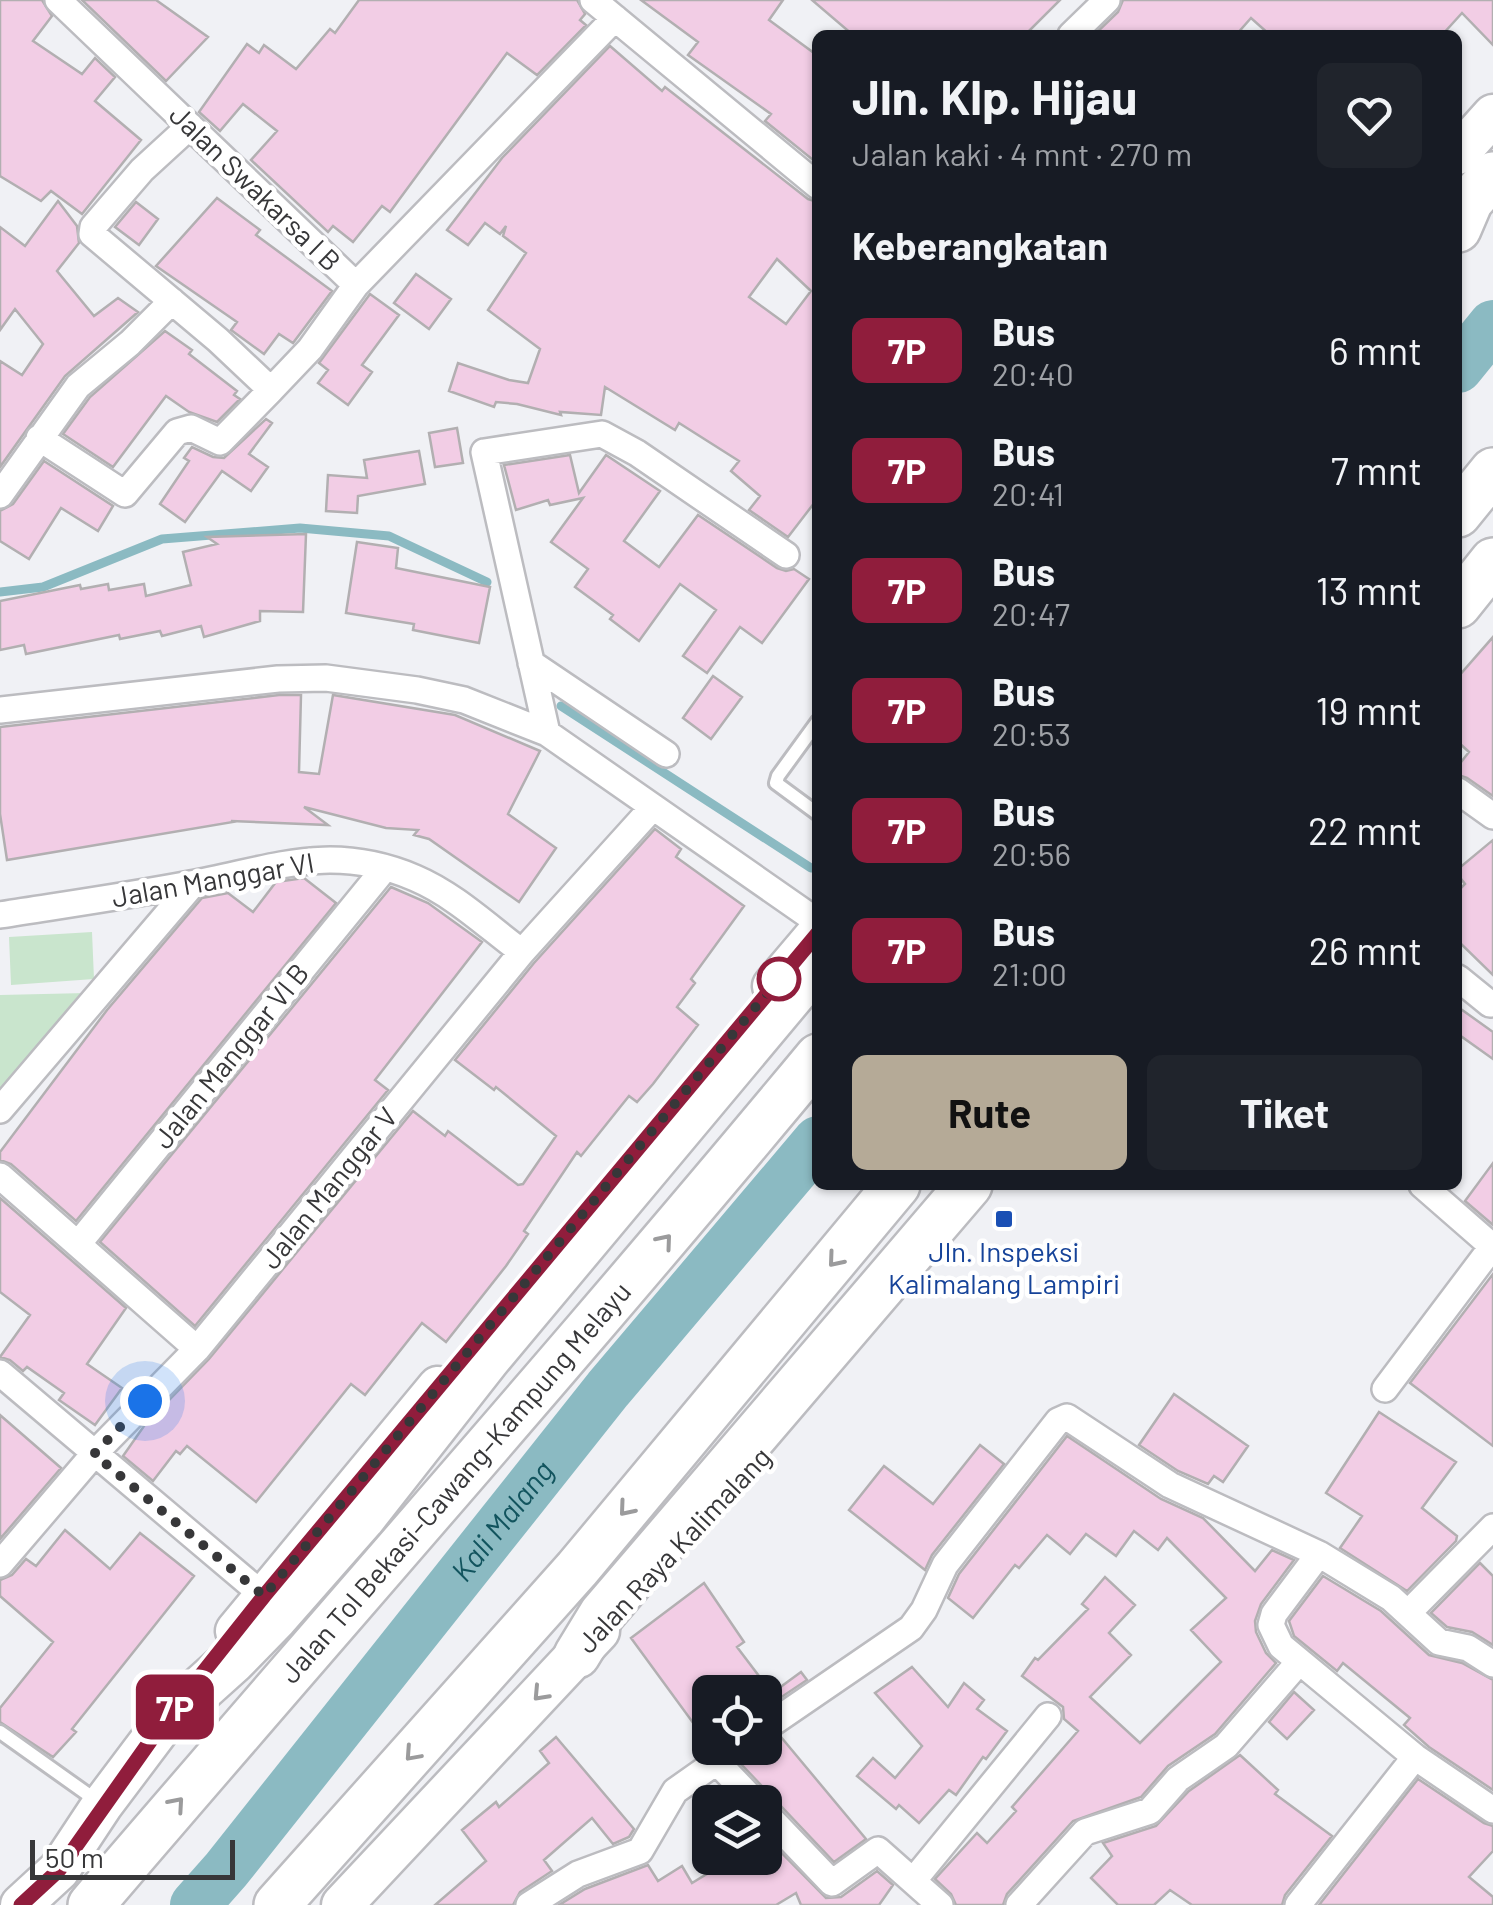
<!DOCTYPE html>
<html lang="id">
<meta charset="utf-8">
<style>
:root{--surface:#171b24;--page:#20242c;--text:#f1f3f6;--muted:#9ea1a6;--accent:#b5aa97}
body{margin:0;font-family:Barlow,sans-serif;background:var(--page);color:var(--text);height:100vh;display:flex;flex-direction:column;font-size:38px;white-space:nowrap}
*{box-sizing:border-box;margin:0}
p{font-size:32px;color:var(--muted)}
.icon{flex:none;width:55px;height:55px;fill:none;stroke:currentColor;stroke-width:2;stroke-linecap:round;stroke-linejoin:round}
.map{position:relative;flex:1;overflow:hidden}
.details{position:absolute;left:812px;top:30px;width:650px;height:1160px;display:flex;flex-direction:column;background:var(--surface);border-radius:15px;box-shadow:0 2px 8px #0004}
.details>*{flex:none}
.badge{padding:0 20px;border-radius:15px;font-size:35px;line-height:65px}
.fabs{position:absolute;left:692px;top:1675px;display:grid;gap:20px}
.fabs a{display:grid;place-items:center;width:90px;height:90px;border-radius:15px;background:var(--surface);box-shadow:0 2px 8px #0004;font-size:50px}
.scale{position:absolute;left:30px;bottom:25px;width:205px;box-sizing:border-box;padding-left:10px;border:5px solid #373739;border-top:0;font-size:28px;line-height:35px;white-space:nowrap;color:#373739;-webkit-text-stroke:8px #fff;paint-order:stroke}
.you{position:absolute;width:50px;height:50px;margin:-25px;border:8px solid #fff;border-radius:50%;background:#1a73e8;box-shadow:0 0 0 15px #1a73e833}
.map>.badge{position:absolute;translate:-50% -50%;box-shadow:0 0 0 5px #fff}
h2{padding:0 40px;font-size:38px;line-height:90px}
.round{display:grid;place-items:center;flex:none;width:105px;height:105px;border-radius:15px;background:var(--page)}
.overview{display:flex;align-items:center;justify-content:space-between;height:170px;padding:0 40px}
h1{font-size:48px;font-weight:700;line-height:75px}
.primary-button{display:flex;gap:20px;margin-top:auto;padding:20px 40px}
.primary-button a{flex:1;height:115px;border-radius:15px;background:var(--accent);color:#111;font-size:40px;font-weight:700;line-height:115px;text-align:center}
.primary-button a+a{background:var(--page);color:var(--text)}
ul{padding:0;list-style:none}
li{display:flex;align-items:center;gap:30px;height:120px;padding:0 40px}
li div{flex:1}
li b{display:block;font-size:38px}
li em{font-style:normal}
li .badge{min-width:110px;font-weight:700;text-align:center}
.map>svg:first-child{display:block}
.green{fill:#c9e5cd}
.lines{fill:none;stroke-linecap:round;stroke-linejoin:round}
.stream{stroke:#8bbac2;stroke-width:9}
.river{stroke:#8bbac2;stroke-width:50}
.building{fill:#f2cde5;stroke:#b2afb1;stroke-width:2.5;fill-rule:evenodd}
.lane-casing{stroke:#bcbcc0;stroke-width:18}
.street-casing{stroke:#bcbcc0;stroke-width:30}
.primary-casing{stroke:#bcbcc0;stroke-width:45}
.highway-casing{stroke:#bcbcc0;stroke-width:50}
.lane{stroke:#fff;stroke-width:12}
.street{stroke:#fff;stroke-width:25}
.primary{stroke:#fff;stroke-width:40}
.highway{stroke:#fff;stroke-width:45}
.oneway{stroke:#9b9b9c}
.line-casing{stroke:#fff;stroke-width:22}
.line{stroke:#901d3c;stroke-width:15}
.walk{stroke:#373739;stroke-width:10;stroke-dasharray:0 18}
.stop-dot{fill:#fff;stroke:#901d3c;stroke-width:5}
.transit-dot{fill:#1a4fb4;stroke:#fff;stroke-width:4}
.labels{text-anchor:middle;stroke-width:9;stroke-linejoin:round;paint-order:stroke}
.street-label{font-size:28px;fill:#373739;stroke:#fff}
.transit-label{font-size:28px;fill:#164399;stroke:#fff}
.water-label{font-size:30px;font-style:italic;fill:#12545e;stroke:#fff}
</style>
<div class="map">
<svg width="1493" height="1905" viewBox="0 0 1493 1905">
<rect width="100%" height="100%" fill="#f0f1f5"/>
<path class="green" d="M92,932L94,979L11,985L9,937Z
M87,993L0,1096V995Z"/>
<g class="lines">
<path class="stream" d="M0,592L43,587L162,539L300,528L389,536L487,582
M561,706L811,868"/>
<g class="river">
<path d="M1458,368L1493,325"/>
<path id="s1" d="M195,1905L226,1870L608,1389L818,1141"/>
</g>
</g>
<path class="building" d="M0,0H42L52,16L33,41L82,74L95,58L115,77L95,101L141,140L82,214L51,191L41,201L0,176Z
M82,0H156L208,37L166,81Z
M359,0H577L585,14L580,20L586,25L537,75L507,53L390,212L382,206L353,242L333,226L328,232L251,160L277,131L243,104L220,131L199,112L247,44L259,53L264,45L296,69L330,29L335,33Z
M641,0H783L769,20L818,56V164L765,121L771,114L688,55L698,42Z
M812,0H1060L1025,35H853Z
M1123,0H1493V45L1462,13L1442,35H1270L1251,18L1236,35H1094L1118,12Z
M610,46L662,91L665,87L808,199L818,202V498L788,537L749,510L760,496L731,471L739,461L679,423L675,430L605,387L601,415L560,412L561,415L517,404L496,402L494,407L449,391L458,363L509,380L528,383L540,349L488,310L526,253L503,236L506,226L500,234L485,223L468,245L447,230L502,158ZM777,259L811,291L786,324L749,297Z
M217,198L260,230L256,235L332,291L293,343L279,334L264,354L231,330L237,322L156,266Z
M58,201L77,226L79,243L57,271L94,316L118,298L138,312L65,376L0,467V361L22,375L43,344L15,309L0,330V227L25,246Z
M136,202L158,219L139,245L115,227Z
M416,274L451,299L429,329L394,303Z
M370,294L399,315L362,365L372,372L348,405L318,383L328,370L319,363Z
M165,331L192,350L189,354L237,391L234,395L240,399L217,422L189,412L166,396L113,467L63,434L90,397Z
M266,419L272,423L249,454L268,467L251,491L222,471L185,522L160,504L189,461L184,458L192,447L213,457L224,458Z
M457,428L463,463L435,467L429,433Z
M419,451L425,484L358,496L357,513L326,511L328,475L367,478L364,460Z
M570,455L579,493L606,455L660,491L624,541L659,567L698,515L777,568L786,571L794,569L809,579L762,643L740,627L707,673L683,656L716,610L680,584L639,641L610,619L613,615L575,587L588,569L551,542L583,498L550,505L548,500L516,510L504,465Z
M44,461L113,506L98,531L61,508L29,559L0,541V511L13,504Z
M306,534L303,612L260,611V621L204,637L201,626L162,636L160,631L120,639L119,635L26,654L24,645L0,650V601L80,585L81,589L108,584L109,590L144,584L146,596L191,585L183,552L217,544L207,537Z
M357,542L398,548L396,568L490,587L479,643L413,630L414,624L346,613Z
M1493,637V796L1467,778L1458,775V766L1469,752L1458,742V677Z
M713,676L742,697L711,739L683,718Z
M279,695H301L299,772L319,774L333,695L455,715L540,751L508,814L556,848L519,902L429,839L414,835L418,830L386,828L304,807L328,825L231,821L233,822L7,860L0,814V727Z
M655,829L681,849L676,857L744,906L691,979L695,983L677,1007L698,1025L653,1084L637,1102L629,1096L581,1156L577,1152L524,1231L528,1234L506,1266L446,1342L422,1323L365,1395L351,1384L256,1502L187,1446L180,1454L176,1451L153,1481L123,1456L144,1426L209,1359L413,1111L445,1136L448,1131L518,1185L523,1184L556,1136L496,1087L494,1090L455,1060L534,963Z
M1493,840V975L1458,941V891L1465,884L1458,875V869Z
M304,878L336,903L76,1221L11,1164L0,1160V1152L107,1010L202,898L228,893L253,912L276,882Z
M391,887L428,903L482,942L375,1080L388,1090L195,1326L100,1242Z
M1458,1007L1493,1032V1059L1458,1034Z
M1493,1163V1225L1465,1201Z
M0,1198L126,1308L87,1364L122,1388L95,1425L59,1400L64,1393L27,1367L23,1371L10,1360L0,1357L30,1315L0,1292Z
M1493,1274V1446L1410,1383Z
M1174,1394L1248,1446L1223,1482L1214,1476L1208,1484L1178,1471L1139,1445Z
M1379,1412L1456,1462L1422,1508L1457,1536L1456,1541L1407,1591L1340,1548L1362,1516L1326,1493Z
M0,1415L61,1468L0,1539Z
M1067,1436L1161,1499L1203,1518L1255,1571L1272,1550L1294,1560L1261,1604L1255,1621L1256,1632L1266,1653L1276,1663L1215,1734L1168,1766L1141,1797L1073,1821L1007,1894L1003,1905H956L951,1894L935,1879L977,1833L987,1843L1016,1811L1012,1807L1078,1731L1064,1719L1063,1707L1022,1676L1035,1658L1038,1660L1088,1609L1082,1604L1105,1577L1135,1605L1109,1633L1131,1655L1090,1697L1140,1743L1221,1662L1191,1630L1226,1598L1167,1538L1158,1550L1134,1531L1116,1556L1086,1534L1070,1554L1047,1535L1019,1568L1015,1565L973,1618L948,1598L959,1574Z
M980,1445L1004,1464L932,1555L925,1570L849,1510L884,1466L933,1504Z
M65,1530L110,1569L140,1533L194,1576L72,1729L76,1732L53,1757L0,1722V1708L53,1642L0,1596V1580L12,1575L26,1559L36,1566Z
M1480,1563L1493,1576V1645L1472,1632L1447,1627L1431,1613Z
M1323,1576L1381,1611L1429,1655L1462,1663L1493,1680V1790L1429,1747L1404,1725L1410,1718L1343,1663L1337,1671L1294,1636L1289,1621Z
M704,1583L744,1642L737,1647L765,1684V1680L775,1691L801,1672L807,1680L765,1708V1692H710V1746L631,1638Z
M912,1667L948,1707L964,1683L984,1700L977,1709L1007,1731L986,1759L983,1757L956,1795L949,1790L919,1823L899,1805L896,1809L857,1776L873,1758L895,1778L922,1746L875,1693Z
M1294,1692L1314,1710L1287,1739L1269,1722Z
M556,1737L634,1829L629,1837L613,1844L592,1818L544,1860L552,1871L520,1892L513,1905H435L486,1861L462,1830L496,1802L499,1807L549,1763L540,1751Z
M781,1737L866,1839L834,1862L741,1764L750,1756L752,1748H765V1744Z
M1240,1755L1278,1790L1275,1794L1332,1836L1285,1895L1282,1905H1192L1170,1890L1154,1905H1118L1091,1878L1112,1856L1103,1843L1156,1826L1189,1791Z
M1418,1779L1484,1823L1493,1826V1851L1469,1877L1493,1897V1905H1319Z
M766,1837L826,1898L841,1897L877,1871L893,1885L879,1905H801L796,1893L776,1905H559L585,1889L648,1865L658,1881L682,1866L692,1883L733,1858H765Z"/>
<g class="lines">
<defs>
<path id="lane" d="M818,721L778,776L776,783L818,814
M0,1732L100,1803"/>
<path id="street" d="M58,0L356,285
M593,0L818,186
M1071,35L1107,0
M190,126L142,170L93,227L92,234L218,340L271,390L310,349L356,285L615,18
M39,438L125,494L177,432L191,428L220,442L271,390
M0,495L78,386L130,343L172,301
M531,663L666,754
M0,710L278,679L326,678L417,690L464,700L547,733L818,922
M547,733L484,452L602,434L637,453L786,555
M1458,791L1493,816
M0,915C63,905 127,896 190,884C273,869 330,842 415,878C455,895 488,927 522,952
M1458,978L1490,1004
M0,1110L193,884
M0,1176L197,1349
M1422,1185L1493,1247
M78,1244L385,868
M0,1373L264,1596
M1385,1389L1492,1247
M1319,1554L1274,1614L1271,1625L1281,1646L1415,1757L1493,1810
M0,1564L94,1454L197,1349L522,952L653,807
M1408,1613L1493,1527
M765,1728L911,1628L924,1610L945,1565L1058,1421L1067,1417L1170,1485L1319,1554L1391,1598L1439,1642L1468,1648L1493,1664
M716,1761L755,1802
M765,1813L832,1883L878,1850L940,1905
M913,1881L1048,1716
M529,1905L578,1874L640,1851L675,1791L736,1748
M1019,1905L1085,1832L1150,1811L1178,1779L1226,1746L1299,1662
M1298,1905L1415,1757"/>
<path id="primary" d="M1458,154L1493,115
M773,986L818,933
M236,1631L438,1387
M21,1905L59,1870L102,1805L184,1696
M342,1905L599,1631"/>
<g id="highway">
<path d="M1458,229L1470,201L1493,175"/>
<path d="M1458,514L1493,471"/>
<path d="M1458,605L1493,561"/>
<path d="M577,1655L602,1614L969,1185"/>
<path d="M163,1723L232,1661L275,1617L362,1518L486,1360L818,963"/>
<path id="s2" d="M91,1905C333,1622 580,1344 818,1057"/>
<path d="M277,1905L577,1569L897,1185"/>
</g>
</defs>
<use href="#lane" class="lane-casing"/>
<use href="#street" class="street-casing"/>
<use href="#primary" class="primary-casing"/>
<use href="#highway" class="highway-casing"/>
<use href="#lane" class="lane"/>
<use href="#street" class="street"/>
<use href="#primary" class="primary"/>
<use href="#highway" class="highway"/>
</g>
<defs><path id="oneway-chevron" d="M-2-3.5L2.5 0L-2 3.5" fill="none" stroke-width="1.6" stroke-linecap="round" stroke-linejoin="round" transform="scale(2.5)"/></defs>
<g class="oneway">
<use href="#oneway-chevron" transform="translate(665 1241) rotate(-50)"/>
<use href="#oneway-chevron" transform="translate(835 1260) rotate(130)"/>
<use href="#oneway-chevron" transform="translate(626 1509) rotate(130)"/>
<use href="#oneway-chevron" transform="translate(540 1694) rotate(133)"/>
<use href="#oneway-chevron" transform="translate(412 1754) rotate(132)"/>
<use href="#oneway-chevron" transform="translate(177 1804) rotate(-49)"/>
</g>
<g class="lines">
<defs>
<path id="line" d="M21,1905L59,1870L163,1723L264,1596L818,933"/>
</defs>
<use href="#line" class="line-casing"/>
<use href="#line" class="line"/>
<path class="walk" d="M145,1401L94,1454L264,1596L779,979"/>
</g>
<circle class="stop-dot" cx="779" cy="979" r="20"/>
<rect class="transit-dot" x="994" y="1209" width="20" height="20" rx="5"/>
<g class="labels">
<g class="street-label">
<text transform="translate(255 188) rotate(44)" y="10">Jalan Swakarsa I B</text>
<text transform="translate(213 880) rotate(-10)" y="10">Jalan Manggar VI</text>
<text transform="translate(231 1056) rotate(-51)" y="10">Jalan Manggar VI B</text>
<text transform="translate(329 1188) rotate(-51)" y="10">Jalan Manggar V</text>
<text dy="10" stroke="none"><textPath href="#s2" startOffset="558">Jalan Tol Bekasi–Cawang–Kampung Melayu</textPath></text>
<text transform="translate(674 1550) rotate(-47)" y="10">Jalan Raya Kalimalang</text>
</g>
<g class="transit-label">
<text x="1004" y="1262">Jln. Inspeksi<tspan x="1004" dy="32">Kalimalang Lampiri</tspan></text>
</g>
<g class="water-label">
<text dy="10" stroke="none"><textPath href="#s1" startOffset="492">Kali Malang</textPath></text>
</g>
</g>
</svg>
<div class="fabs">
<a><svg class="icon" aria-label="locate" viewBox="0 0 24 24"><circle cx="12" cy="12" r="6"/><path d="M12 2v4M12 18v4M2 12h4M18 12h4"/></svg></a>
<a><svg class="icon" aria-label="layers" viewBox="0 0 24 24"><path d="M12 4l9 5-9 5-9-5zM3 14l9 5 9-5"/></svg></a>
</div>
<div class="scale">50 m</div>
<div class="you" style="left:145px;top:1401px"></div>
<b class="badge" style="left:175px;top:1707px;background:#901d3c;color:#fff">7P</b>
<section class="details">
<div class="overview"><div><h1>Jln. Klp. Hijau</h1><p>Jalan kaki · 4 mnt · 270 m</p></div><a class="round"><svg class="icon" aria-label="heart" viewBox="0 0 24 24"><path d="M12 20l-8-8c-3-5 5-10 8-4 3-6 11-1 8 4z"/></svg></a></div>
<h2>Keberangkatan</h2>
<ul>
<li><span class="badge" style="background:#901d3c;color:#fff">7P</span><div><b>Bus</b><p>20:40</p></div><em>6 mnt</em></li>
<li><span class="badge" style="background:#901d3c;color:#fff">7P</span><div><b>Bus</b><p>20:41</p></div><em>7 mnt</em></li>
<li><span class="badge" style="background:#901d3c;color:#fff">7P</span><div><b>Bus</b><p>20:47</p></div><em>13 mnt</em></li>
<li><span class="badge" style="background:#901d3c;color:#fff">7P</span><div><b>Bus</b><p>20:53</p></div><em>19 mnt</em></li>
<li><span class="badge" style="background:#901d3c;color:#fff">7P</span><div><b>Bus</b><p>20:56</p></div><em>22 mnt</em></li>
<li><span class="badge" style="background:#901d3c;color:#fff">7P</span><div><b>Bus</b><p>21:00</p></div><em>26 mnt</em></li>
</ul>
<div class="primary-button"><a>Rute</a><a>Tiket</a></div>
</section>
</div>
